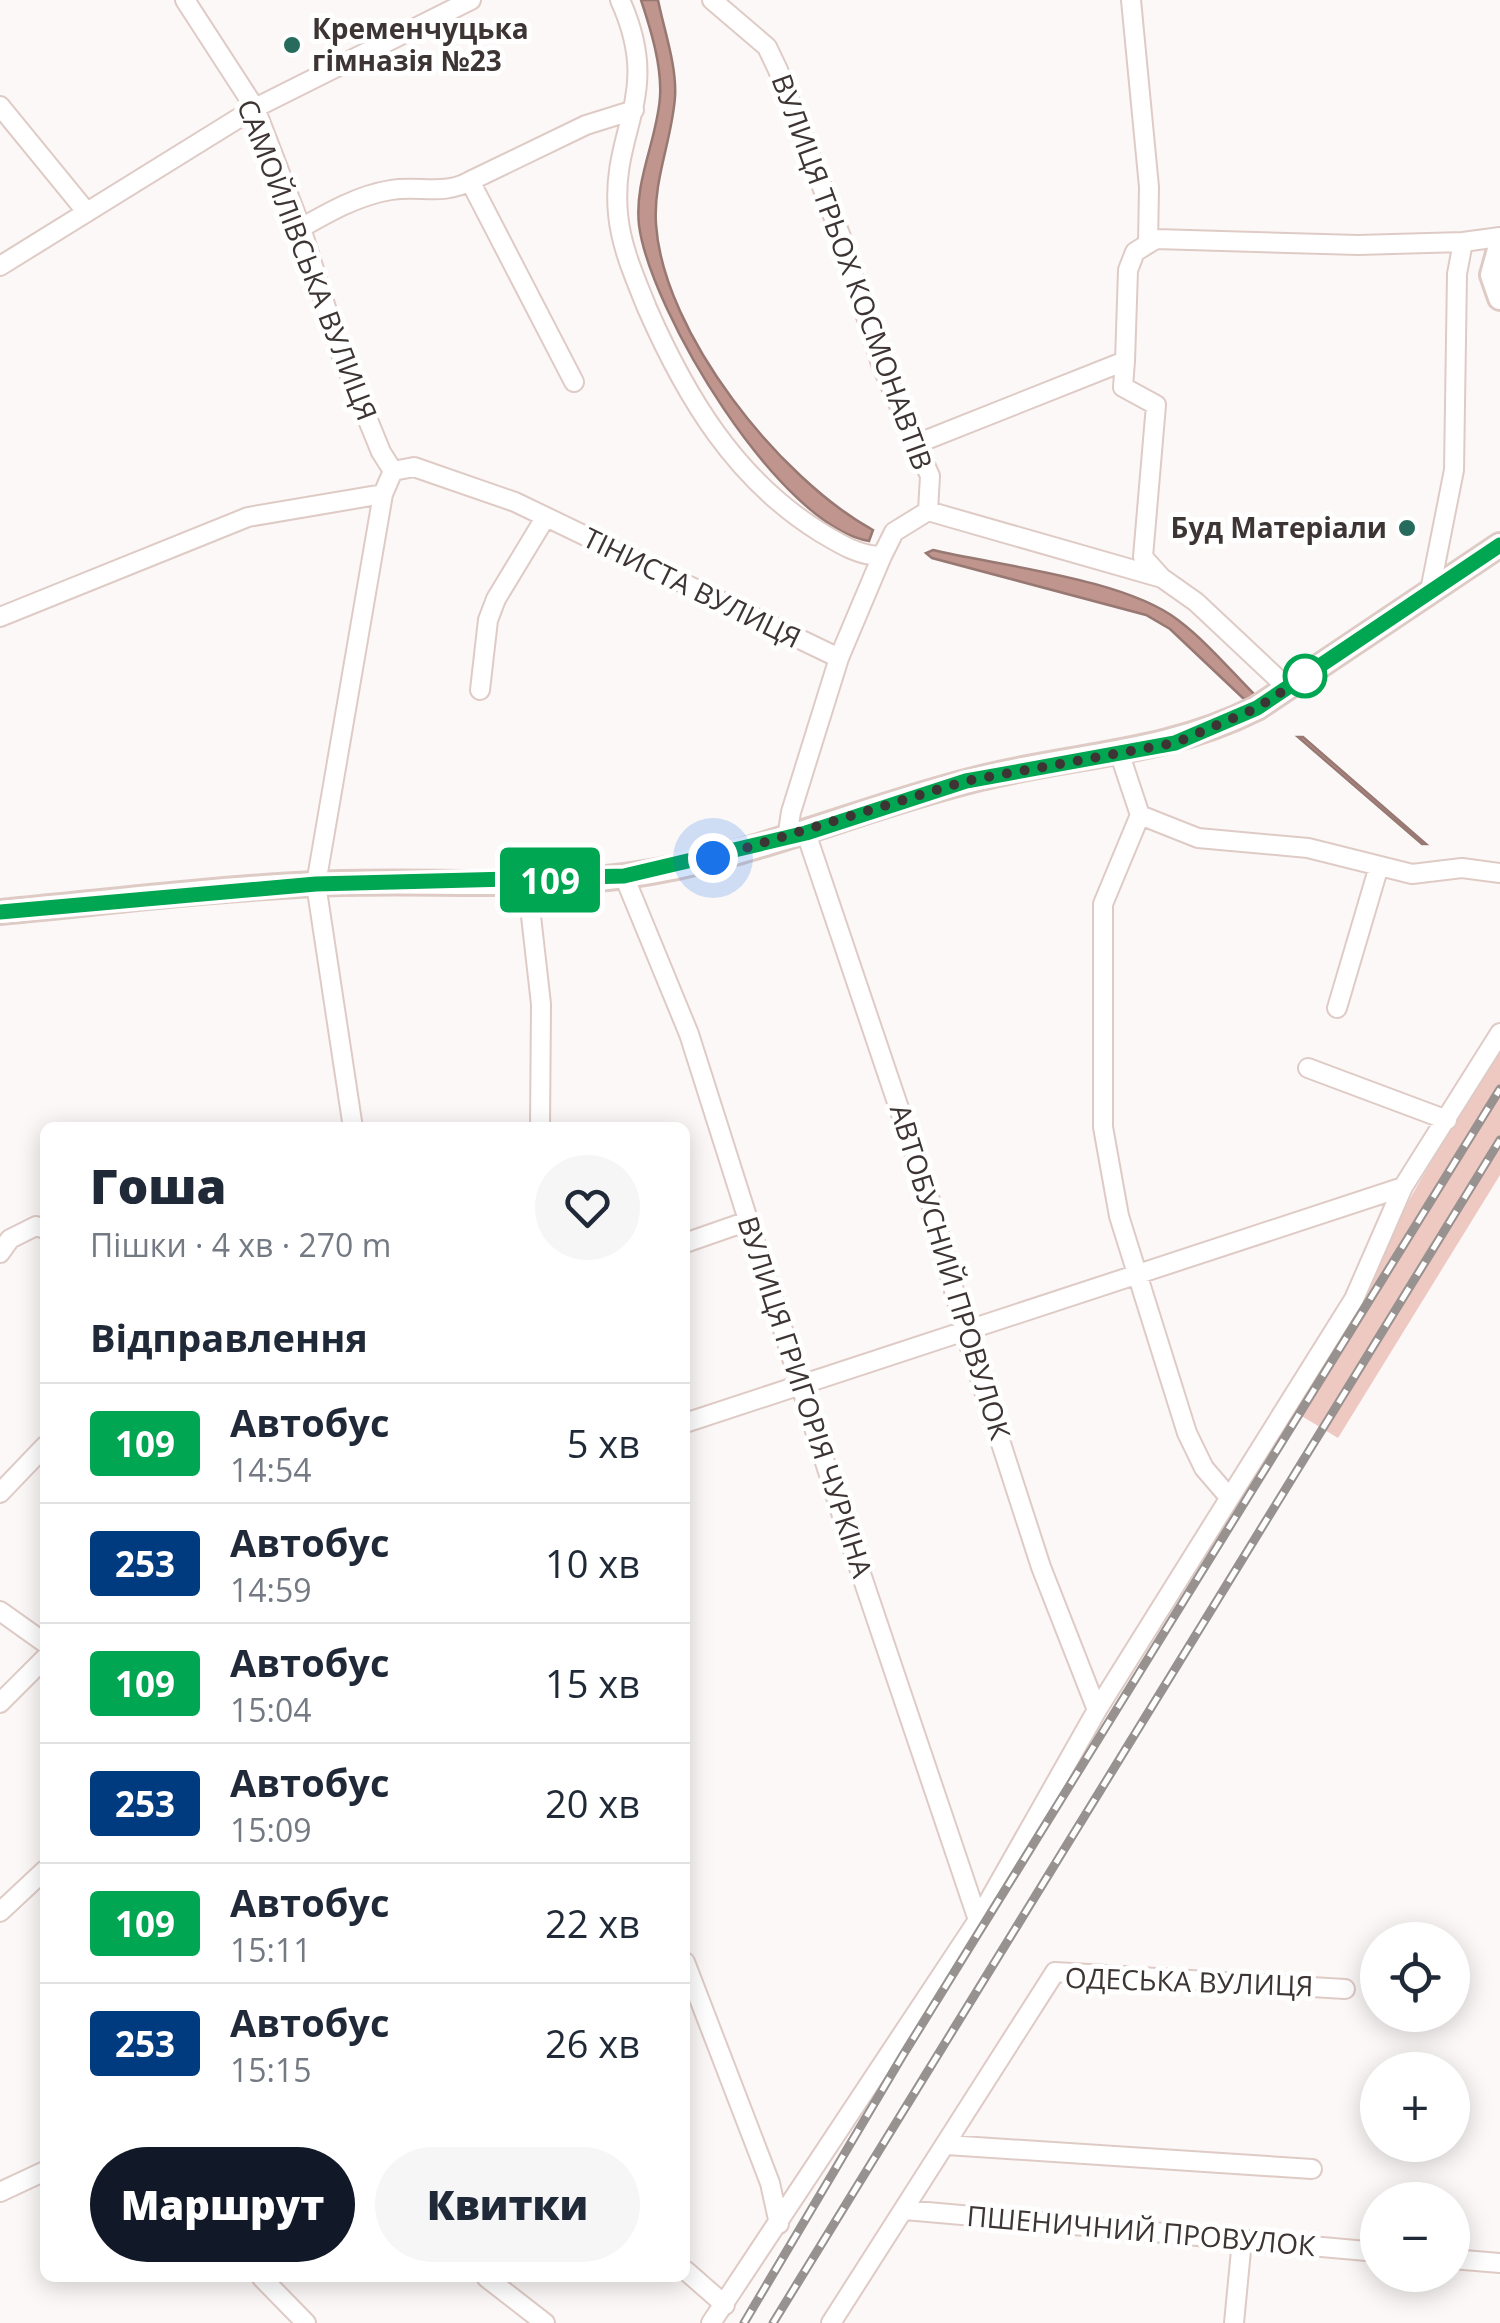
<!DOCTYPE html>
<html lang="uk">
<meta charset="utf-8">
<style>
:root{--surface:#fff;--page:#f6f6f7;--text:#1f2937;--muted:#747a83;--line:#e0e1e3;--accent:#111827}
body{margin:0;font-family:"Open Sans",sans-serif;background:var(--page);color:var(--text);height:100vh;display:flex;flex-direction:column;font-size:38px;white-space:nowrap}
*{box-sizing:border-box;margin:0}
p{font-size:32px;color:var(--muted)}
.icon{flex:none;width:55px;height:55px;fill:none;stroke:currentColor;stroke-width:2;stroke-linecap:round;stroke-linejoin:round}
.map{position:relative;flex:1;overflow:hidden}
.sheet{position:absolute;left:40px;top:1122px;width:650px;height:1160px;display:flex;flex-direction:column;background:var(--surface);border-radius:15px;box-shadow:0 5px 25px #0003}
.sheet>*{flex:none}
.badge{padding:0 20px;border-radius:8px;font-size:35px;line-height:65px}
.buttons{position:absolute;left:1360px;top:1922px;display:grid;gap:20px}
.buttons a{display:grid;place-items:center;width:110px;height:110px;border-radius:50%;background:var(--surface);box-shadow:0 5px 25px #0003;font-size:50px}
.you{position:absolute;width:50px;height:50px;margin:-25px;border:8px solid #fff;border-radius:50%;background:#1a73e8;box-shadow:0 0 0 15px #1a73e833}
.map>.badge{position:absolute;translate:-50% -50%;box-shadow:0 0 0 5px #fff}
h2{padding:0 50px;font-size:38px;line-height:90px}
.round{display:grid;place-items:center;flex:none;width:105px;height:105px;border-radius:52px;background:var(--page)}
.overview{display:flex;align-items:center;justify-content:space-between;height:170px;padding:0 50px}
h1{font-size:48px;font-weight:800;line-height:75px}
.cta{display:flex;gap:20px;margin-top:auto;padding:20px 50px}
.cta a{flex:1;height:115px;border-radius:60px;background:var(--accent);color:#fff;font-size:40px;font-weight:800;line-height:115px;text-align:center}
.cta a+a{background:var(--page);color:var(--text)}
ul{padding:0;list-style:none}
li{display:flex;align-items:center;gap:30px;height:120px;padding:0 50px;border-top:2px solid var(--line)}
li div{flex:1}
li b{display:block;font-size:38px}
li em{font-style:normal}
li .badge{min-width:110px;font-weight:700;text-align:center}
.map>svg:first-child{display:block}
.green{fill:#edc9c2}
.water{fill:#bf958d;stroke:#987872;stroke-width:2.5}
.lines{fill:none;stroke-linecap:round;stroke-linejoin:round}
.minor-casing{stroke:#dfcbc6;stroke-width:22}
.major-casing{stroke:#dfcbc6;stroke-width:28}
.minor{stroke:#fff;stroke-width:18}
.major{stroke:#fff;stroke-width:22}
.rail-casing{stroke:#97918f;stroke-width:9}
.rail{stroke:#fff;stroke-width:5;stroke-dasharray:15;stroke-linecap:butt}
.line-casing{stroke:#fff;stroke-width:22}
.line{stroke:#00a651;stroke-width:15}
.walk{stroke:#3d3533;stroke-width:10;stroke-dasharray:0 18}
.poi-dot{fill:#276b5d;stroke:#fff;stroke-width:4}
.stop-dot{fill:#fff;stroke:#00a651;stroke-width:5}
.labels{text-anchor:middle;stroke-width:10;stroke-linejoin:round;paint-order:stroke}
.poi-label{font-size:28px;font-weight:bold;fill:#3d3533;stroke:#fff;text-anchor:start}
.street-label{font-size:28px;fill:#3d3533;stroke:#fff}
</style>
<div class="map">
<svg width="1500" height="2323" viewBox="0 0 1500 2323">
<rect width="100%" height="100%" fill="#fcf8f7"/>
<path class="green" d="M1500,1041V1175L1338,1438L1290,1409Z"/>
<path class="water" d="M641,0H658C664,30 677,66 675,97C672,140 653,180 656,224C663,333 780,479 873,530L869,541C779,526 650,311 639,225C634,181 657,140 660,97C662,66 651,30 641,0Z
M933,550C1001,566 1125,579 1178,620C1207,642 1231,671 1256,696L1244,699L1170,629L1146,615L932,558L926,553Z
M1298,737H1303L1426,844H1422Z"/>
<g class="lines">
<defs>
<path id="minor" d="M185,0L255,108L301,228L339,349L381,452L393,471
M620,0C664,97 610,128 618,214C621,247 635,278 647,308C686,397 735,479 820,532C840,544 859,556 882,556
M712,0L767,47L778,70L841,237L881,364L930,476L928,511
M1131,0L1149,187L1148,244
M0,106L85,210
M470,181L586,125L634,110
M301,228C329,212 359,195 391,190C419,185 443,196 470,181L574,382
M1463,242L1500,237
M0,266L255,108L471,0
M1125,361L1123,387L1156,405L1143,557L1161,577
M916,444L1125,361L1128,270L1135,252L1156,239L1358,245L1463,242L1457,274L1454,470L1430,591
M928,511L1162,578L1196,602L1279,680L1283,691
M0,617L248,517L383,494L393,471L414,467L515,502L839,658
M480,690L488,620L496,599L545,518
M1120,755L1140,815L1198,838L1308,848L1412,874L1462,868L1500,873
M1140,815L1103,904V1127L1119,1216L1187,1433L1204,1468L1228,1496
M806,833L930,1200L965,1332L1041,1567L1097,1710
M787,838L791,812L839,658L882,556L894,532L928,511
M624,876L689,1034L851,1544L978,1920
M527,881L541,1004L540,1128
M1337,1008L1379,866
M1308,1068L1447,1120
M353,1128L316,884L383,494
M685,1243L748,1221
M0,1253L10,1239L36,1226L45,1229
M685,1423L1403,1187
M0,1493L45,1446
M0,1611L45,1643
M0,1703L45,1658
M0,1912L45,1870
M685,1962L770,2183L779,2224
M947,2145L1312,2169
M0,2192L45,2171
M905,2210L1378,2252
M1452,2259L1500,2263
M685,2270L725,2305
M262,2278L306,2323
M487,2278L545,2323
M711,2323L978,1920L1097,1710L1354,1299L1403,1187L1500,1033
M831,2323L1055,1972L1345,1989
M1234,2323L1242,2240"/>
<path id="major" d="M1500,246L1492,275L1500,298
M0,912C105,902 210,889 316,884C418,879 523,889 625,876C748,860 861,807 981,778C1078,754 1166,754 1257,708L1500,545"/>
</defs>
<use href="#minor" class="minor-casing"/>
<use href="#major" class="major-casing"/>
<use href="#minor" class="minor"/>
<use href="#major" class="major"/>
<defs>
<path id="rail" d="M744,2323L903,2055L1500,1089
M773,2323L1500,1140"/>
</defs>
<use href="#rail" class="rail-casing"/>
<use href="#rail" class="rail"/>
</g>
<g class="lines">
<defs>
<path id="line" d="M0,912L316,884L624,876L806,833L966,781L1175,743L1257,708L1500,545"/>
</defs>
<use href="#line" class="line-casing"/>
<use href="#line" class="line"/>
<path class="walk" d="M713,858L966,781L1175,743L1257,708L1312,672L1305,676"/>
</g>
<g class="poi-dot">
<circle cx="292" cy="45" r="10"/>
<circle cx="1407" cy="528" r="10"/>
</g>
<circle class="stop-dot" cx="1305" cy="676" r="20"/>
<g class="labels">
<g class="poi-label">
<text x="312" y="39">Кременчуцька<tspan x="312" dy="32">гімназія №23</tspan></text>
<text x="1387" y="538" text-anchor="end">Буд Матерiали</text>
</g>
<g class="street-label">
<text transform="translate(307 260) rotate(69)" y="10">САМОЙЛІВСЬКА ВУЛИЦЯ</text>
<text transform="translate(852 272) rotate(70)" y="10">ВУЛИЦЯ ТРЬОХ КОСМОНАВТІВ</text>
<text transform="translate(692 588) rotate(26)" y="10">ТІНИСТА ВУЛИЦЯ</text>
<text transform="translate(950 1272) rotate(73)" y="10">АВТОБУСНИЙ ПРОВУЛОК</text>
<text transform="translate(805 1397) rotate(72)" y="10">ВУЛИЦЯ ГРИГОРІЯ ЧУРКІНА</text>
<text transform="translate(1189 1982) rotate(2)" y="10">ОДЕСЬКА ВУЛИЦЯ</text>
<text transform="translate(1141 2231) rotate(5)" y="10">ПШЕНИЧНИЙ ПРОВУЛОК</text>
</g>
</g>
</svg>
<div class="buttons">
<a><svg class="icon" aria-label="locate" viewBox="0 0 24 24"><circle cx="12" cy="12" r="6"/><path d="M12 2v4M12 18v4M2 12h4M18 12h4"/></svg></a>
<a>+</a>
<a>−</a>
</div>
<div class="you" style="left:713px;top:858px"></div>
<b class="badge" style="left:550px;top:880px;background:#00a651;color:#fff">109</b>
<section class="sheet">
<div class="overview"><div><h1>Гоша</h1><p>Пішки · 4 хв · 270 m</p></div><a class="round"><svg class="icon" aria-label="heart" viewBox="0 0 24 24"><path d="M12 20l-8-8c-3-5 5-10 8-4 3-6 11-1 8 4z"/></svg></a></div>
<h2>Відправлення</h2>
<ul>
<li><span class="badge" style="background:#00a651;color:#fff">109</span><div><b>Автобус</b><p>14:54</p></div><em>5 хв</em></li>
<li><span class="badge" style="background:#003b80;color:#fff">253</span><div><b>Автобус</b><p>14:59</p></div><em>10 хв</em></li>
<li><span class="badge" style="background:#00a651;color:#fff">109</span><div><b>Автобус</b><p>15:04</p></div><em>15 хв</em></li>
<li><span class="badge" style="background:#003b80;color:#fff">253</span><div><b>Автобус</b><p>15:09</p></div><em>20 хв</em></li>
<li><span class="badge" style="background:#00a651;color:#fff">109</span><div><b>Автобус</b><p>15:11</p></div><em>22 хв</em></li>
<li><span class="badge" style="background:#003b80;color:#fff">253</span><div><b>Автобус</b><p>15:15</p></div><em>26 хв</em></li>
</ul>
<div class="cta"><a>Маршрут</a><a>Квитки</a></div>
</section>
</div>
